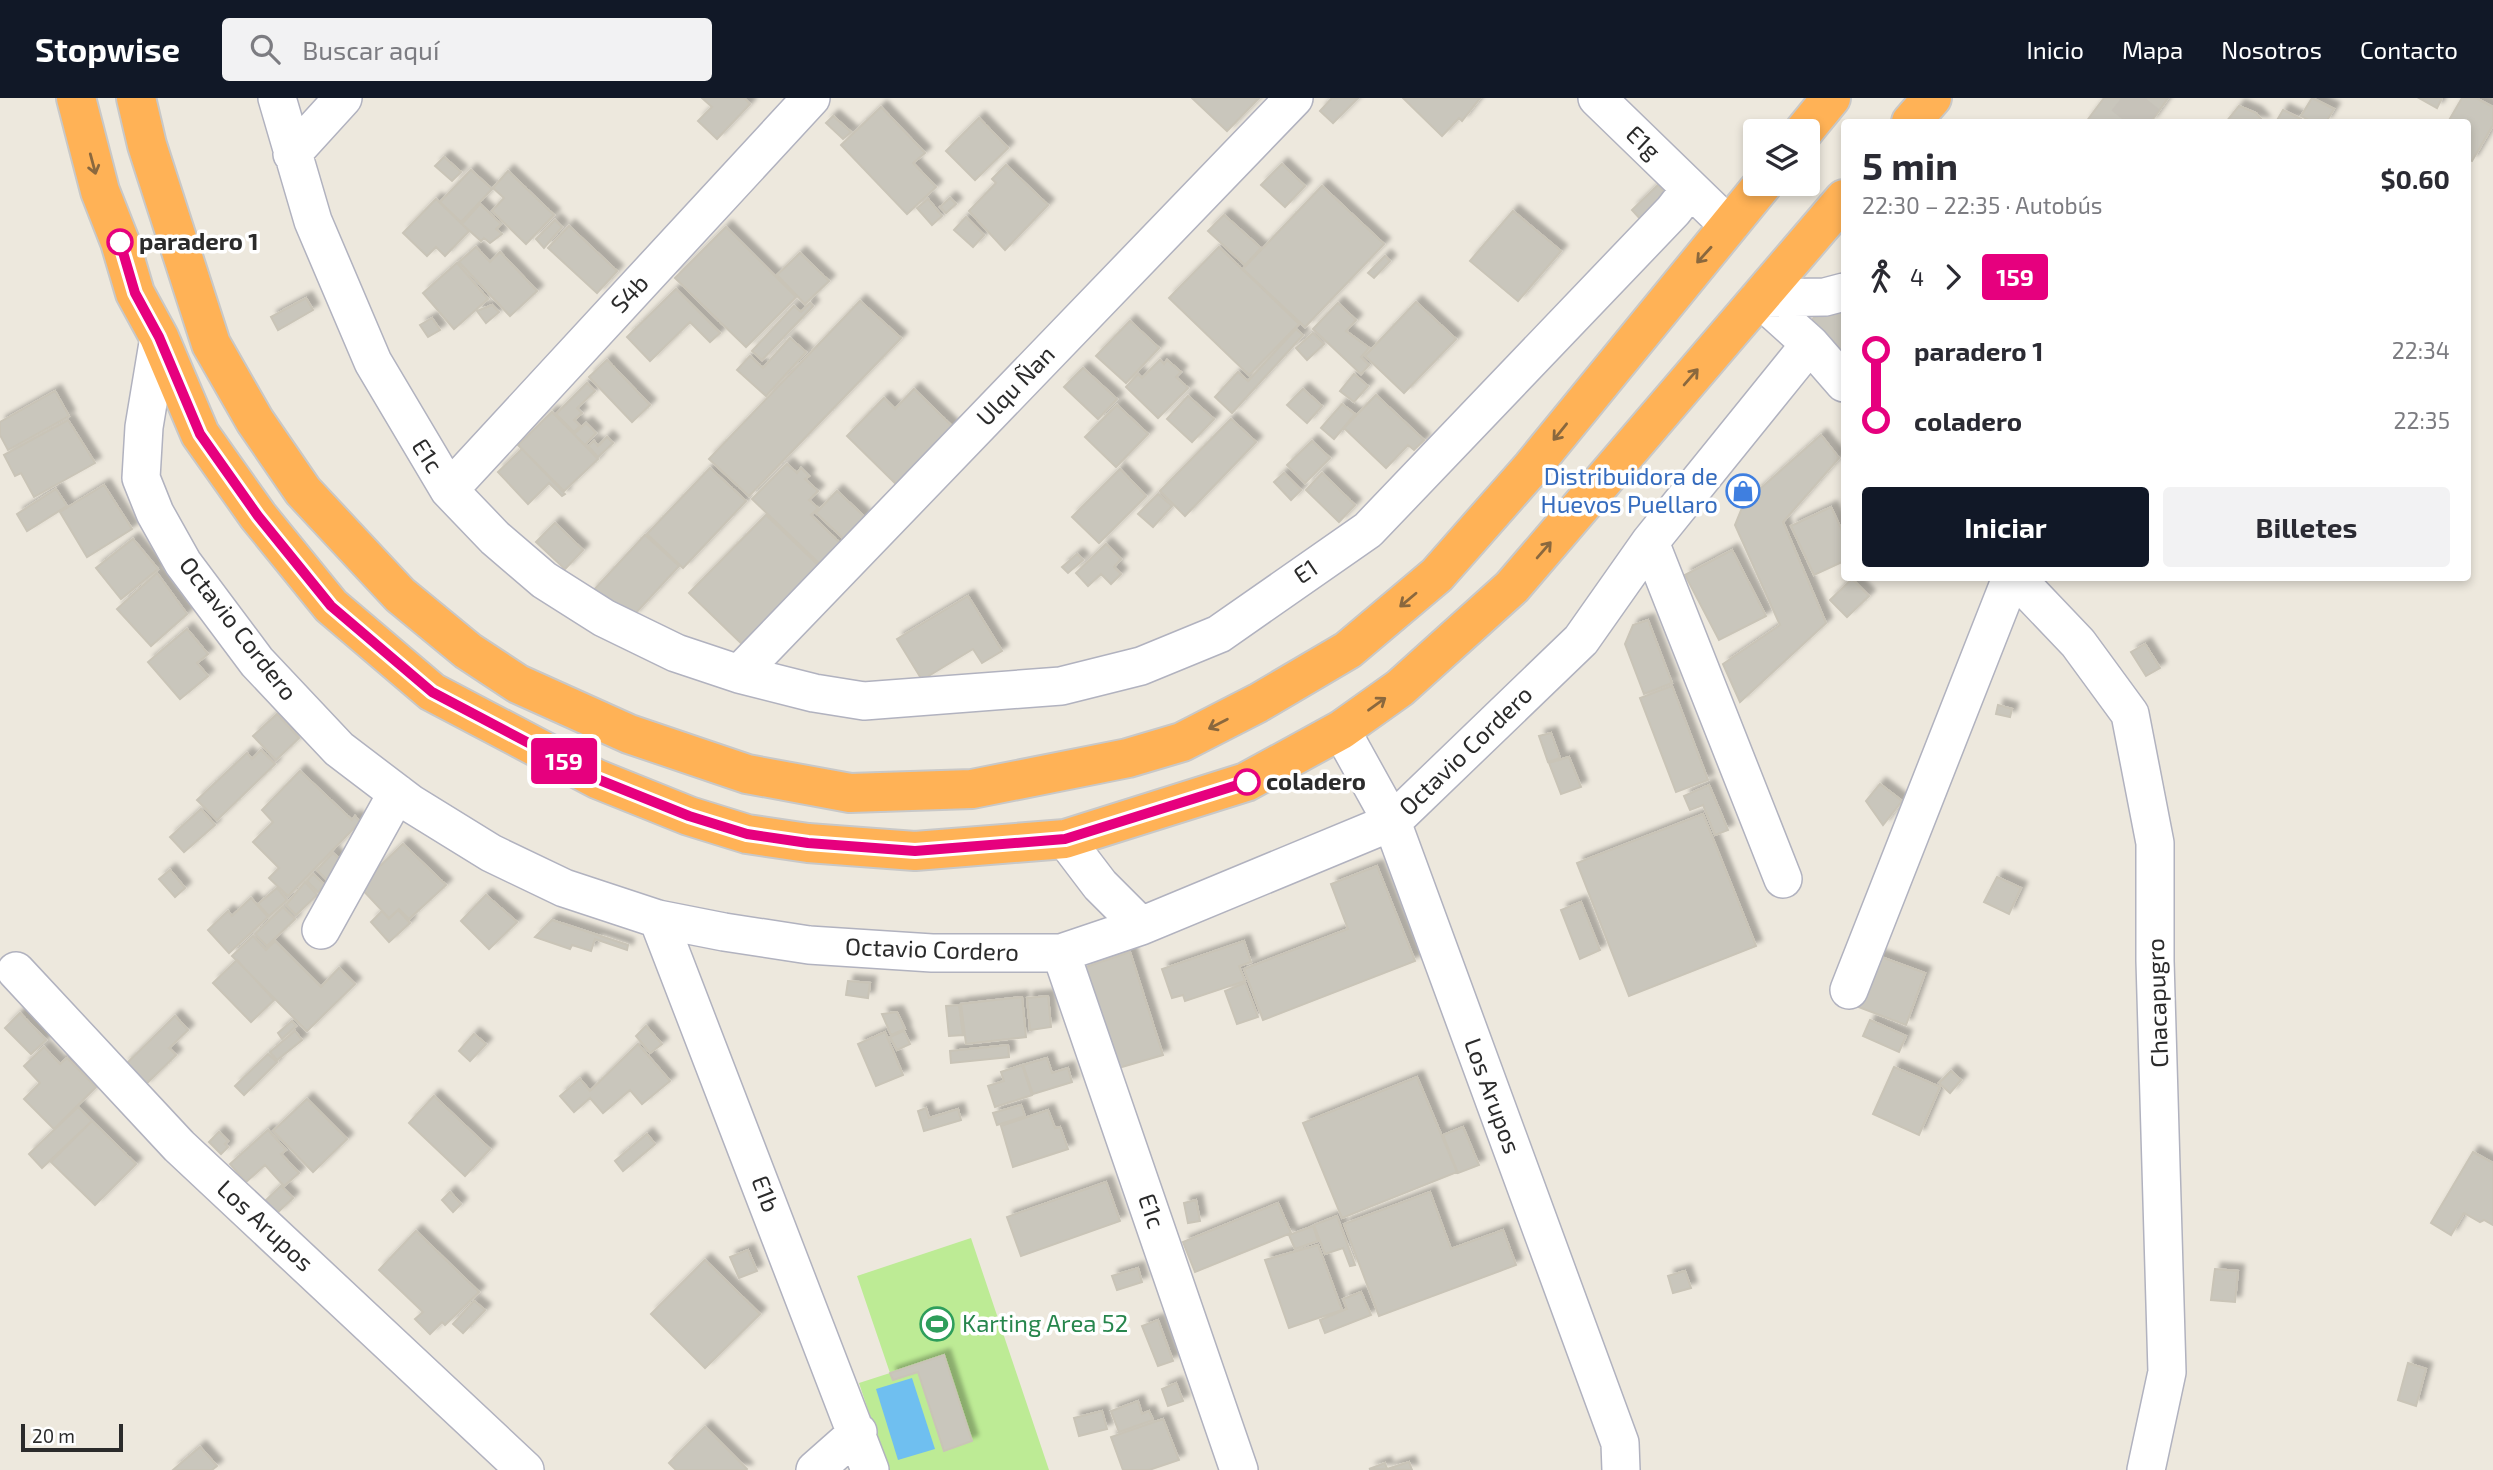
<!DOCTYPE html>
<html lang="es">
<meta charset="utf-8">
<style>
:root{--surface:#fff;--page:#f2f2f3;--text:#2b2b33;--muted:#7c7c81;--accent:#111827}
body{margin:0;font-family:"Exo 2",sans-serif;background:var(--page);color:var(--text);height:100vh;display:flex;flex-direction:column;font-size:26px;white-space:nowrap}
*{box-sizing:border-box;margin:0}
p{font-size:23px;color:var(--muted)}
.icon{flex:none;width:38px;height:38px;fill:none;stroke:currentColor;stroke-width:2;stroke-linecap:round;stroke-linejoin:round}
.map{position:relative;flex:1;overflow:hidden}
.panel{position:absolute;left:1841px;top:21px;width:630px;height:462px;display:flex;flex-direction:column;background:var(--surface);border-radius:7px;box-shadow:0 4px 10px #0003}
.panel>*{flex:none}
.badge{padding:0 14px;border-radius:5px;font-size:24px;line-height:46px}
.tools{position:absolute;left:1743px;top:21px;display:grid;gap:14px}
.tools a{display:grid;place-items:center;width:77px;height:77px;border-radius:7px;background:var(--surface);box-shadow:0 4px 10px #0003;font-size:35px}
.scale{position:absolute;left:21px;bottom:18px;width:102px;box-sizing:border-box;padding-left:7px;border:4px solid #2b2b2b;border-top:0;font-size:19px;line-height:24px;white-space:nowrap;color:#2b2b2b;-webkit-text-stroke:5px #fff;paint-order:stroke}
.map>.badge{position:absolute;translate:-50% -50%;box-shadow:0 0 0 4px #fff}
.legs{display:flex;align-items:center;gap:10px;height:77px;padding:0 21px;font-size:23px}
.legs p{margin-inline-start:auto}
.summary{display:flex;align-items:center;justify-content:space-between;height:119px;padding:0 21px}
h1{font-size:38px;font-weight:700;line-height:52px}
.primary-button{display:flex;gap:14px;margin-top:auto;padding:14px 21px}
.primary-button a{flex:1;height:80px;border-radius:7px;background:var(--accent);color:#fff;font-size:28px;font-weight:700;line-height:80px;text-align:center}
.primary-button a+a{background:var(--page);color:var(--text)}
ul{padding:0 21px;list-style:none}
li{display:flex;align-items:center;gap:24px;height:70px;font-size:26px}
li i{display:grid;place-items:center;width:10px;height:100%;margin:0 9px;background:currentColor}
li i::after{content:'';width:18px;height:18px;margin:-9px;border:5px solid;border-radius:50%;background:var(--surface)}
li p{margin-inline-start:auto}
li:first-child i{background:linear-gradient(#0000 50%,currentColor 0)}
li:last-child i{background:linear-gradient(currentColor 50%,#0000 0)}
header{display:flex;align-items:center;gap:42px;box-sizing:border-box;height:98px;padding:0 35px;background:var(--accent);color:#fff}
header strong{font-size:33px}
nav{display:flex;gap:38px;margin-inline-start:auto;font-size:24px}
.search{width:490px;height:63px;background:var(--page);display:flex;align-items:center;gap:18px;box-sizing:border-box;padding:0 24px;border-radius:7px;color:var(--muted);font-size:26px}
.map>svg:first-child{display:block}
.pitch{fill:#bdeb95}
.water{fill:#6fbff0}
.building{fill:#c9c6bc;stroke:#c9c4b7;stroke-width:2;filter:url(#shadow)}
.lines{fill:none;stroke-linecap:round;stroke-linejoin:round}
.minor-tunnel{stroke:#c6c2b9;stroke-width:37;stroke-dasharray:37 18;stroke-linecap:butt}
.minor-casing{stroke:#b1b2bf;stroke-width:40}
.highway-casing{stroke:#c8c8c8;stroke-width:42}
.minor{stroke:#fff;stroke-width:37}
.highway{stroke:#ffb256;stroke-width:38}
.oneway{stroke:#8a683e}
.line-1-casing{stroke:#fff;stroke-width:16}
.line-1{stroke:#e6007e;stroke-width:10}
.stop-1-dot{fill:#fff;stroke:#e6007e;stroke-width:3.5}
.labels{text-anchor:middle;stroke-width:7;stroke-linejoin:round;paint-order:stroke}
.street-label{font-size:24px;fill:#2b2b2b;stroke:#fff}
.stop-label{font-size:24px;font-weight:bold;fill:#2b2b2b;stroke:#fff;text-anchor:start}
.shop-label{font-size:24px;fill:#366cbe;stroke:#fff;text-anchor:end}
.leisure-label{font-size:24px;fill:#27864d;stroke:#fff;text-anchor:start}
</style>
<header>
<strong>Stopwise</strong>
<div class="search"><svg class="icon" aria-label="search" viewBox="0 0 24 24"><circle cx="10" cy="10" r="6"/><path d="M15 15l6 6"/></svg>Buscar aquí</div>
<nav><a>Inicio</a><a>Mapa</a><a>Nosotros</a><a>Contacto</a></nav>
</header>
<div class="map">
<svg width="2493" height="1372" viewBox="0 0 2493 1372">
<defs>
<filter id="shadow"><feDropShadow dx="6" dy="-6" stdDeviation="2" flood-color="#0004"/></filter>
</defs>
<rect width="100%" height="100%" fill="#ede8dd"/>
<path class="pitch" d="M971,1140L1049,1372H888L859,1285L890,1275L857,1178Z"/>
<path class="water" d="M912,1280L935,1351L898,1362L876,1291Z"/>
<path class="building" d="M702,0H744L750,6L717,41L698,23L712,9Z
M1192,0H1259L1227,33Z
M1332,0H1358L1333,25L1320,13Z
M1403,0H1480L1462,23L1459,20L1442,38Z
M2104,0H2168L2151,24H2086Z
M2312,0L2334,11L2326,24H2312L2301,18Z
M2419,0H2442L2437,10Z
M2462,0H2476L2493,9V27L2472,63L2468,61V24H2448Z
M2239,8L2256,15L2264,24H2226Z
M881,9L925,55L913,65L936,89L907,116L841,47Z
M2283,12L2301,21L2299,24H2276Z
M833,18L851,34L843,41L826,25Z
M979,20L1008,50L975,82L946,53Z
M444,59L461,74L452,83L435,68Z
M1282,66L1305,88L1285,109L1261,87Z
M1006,67L1048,107L1005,152L969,113L996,85L992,81Z
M471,72L492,91L461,124L440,104Z
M508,73L554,117L526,146L492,113L504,100L493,90Z
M1658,87L1669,99L1643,124L1632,112Z
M1322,88L1384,146L1305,229L1243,171Z
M950,100L956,106L946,115L940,109Z
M436,101L469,133L445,158L436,149L427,158L403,135Z
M928,101L942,118L932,127L917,110Z
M480,106L501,126L496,131L502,136L490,145L484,140L481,143L462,126Z
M1513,113L1561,153L1518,203L1470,163Z
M1224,117L1261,150L1245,167L1208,133Z
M966,119L984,137L973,149L954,132Z
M555,122L562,129L544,150L536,141Z
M569,128L617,173L597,195L548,150Z
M726,129L796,199L746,249L675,180Z
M476,149L490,164L500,154L537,193L510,218L459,164Z
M1219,149L1299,226L1249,277L1169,200Z
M800,155L829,183L805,206L777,177Z
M1385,158L1390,163L1374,180L1368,175Z
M457,165L488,201L454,231L423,195Z
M676,191L720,235L710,244L690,224L650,263L627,239Z
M306,200L313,212L278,232L271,219Z
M860,203L901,240L749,398L709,361Z
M1416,204L1456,241L1404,295L1365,258Z
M810,205L813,208L762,262L752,253L794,208L801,214Z
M1338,205L1356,222L1346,233L1369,250L1361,259L1369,267L1361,276L1313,231Z
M492,207L499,214L486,225L477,213Z
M1844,208V264L1806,229L1820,213Z
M432,220L440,232L428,239L420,227Z
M1130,223L1159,250L1126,285L1096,258Z
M1296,231L1303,237L1232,315L1215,299L1238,274L1248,283Z
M1313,235L1324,246L1307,262L1296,250Z
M790,240L806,254L766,298L737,272L750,258L763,270Z
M607,262L650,307L632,324L589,279Z
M1160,262L1164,266L1167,262L1181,274L1176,279L1188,290L1158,320L1126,289L1138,276L1142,280Z
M1083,270L1117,301L1098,321L1064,289Z
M1354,276L1368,288L1354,304L1340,293Z
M587,285L595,293L577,310L582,315L574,322L580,328L574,334L556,316Z
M914,291L955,331L899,389L847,338L884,300L895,311Z
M1303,291L1322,308L1307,325L1287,307Z
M55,293L69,318L8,352L0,337V324Z
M1376,297L1424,342L1414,352L1408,347L1386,370L1344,330Z
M1188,298L1214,321L1192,344L1167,321Z
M1342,306L1355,316L1334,341L1321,330Z
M1117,307L1148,336L1116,369L1085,339Z
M552,314L598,361L564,393L518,347Z
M1231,321L1256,344L1185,418L1160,393Z
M68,322L95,365L34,399L21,375L15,378L4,357Z
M586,325L596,335L585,347L574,336Z
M1821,337L1839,360L1783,424L1826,525L1740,604L1723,566L1780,527L1735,427L1744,405Z
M607,339L613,345L598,359L588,348L594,343L598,348Z
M1312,343L1330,360L1305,385L1287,367Z
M522,351L565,396L562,398L549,385L528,406L498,374Z
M787,366L797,375L801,370L809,378L805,381L818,393L809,402L818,410L811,417L841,446L821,467L752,401Z
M710,370L746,403L683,470L647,436Z
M1120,371L1146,398L1099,445L1072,419Z
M1284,375L1301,392L1291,402L1274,384Z
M1322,375L1355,407L1339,424L1306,392Z
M104,387L132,431L87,459L60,414Z
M56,391L67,408L27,433L17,416Z
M837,393L865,419L844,441L816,415Z
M1158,396L1172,408L1153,429L1138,416Z
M1831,409L1844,437V463L1814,477L1791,428Z
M766,417L821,470L744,548L689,495Z
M555,425L583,452L565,471L536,444Z
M645,437L679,468L633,518L591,495Z
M133,441L158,471L121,501L96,470Z
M1106,446L1121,461L1114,469L1121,476L1111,486L1101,476L1088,488L1076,475Z
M1732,452L1766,518L1719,542L1685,477Z
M1077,456L1083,462L1068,475L1062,469Z
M157,475L187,516L151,548L117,511Z
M1852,481L1869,498L1847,519L1830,502Z
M968,498L1002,553L982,565L973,551L922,582L897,541Z
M1648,522L1672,585L1644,596L1625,546L1633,527Z
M187,531L208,556L197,565L208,578L180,601L148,564Z
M2145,546L2160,570L2146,578L2131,554Z
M1672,588L1708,682L1676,694L1640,600Z
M1998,607L2012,611L2010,619L1996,616Z
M277,616L299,640L276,662L253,638Z
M1551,635L1560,660L1548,664L1539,638Z
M261,652L275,666L217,722L197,702L247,655L252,661Z
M1569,659L1581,689L1561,696L1549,665Z
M300,673L352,722L355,718L360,724L288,798L269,780L279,770L253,744L273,724L262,712Z
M1880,686L1902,703L1883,727L1866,703Z
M1709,687L1728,732L1715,737L1703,707L1690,712L1684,698Z
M201,711L215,727L184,754L170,739Z
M1703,716L1756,848L1629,898L1577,765Z
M403,746L446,787L409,821L399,811L389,820L359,788Z
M333,755L348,769L329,784L317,772Z
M1377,768L1415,863L1263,922L1244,871L1348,831L1331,786Z
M170,772L185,790L175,799L159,781Z
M313,776L325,787L318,794L307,783Z
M1997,779L2021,790L2009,816L1984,804Z
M305,784L317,797L296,817L286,807Z
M277,790L287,802L269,818L258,806Z
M486,797L517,824L489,851L461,823Z
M251,800L268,819L229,855L208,832L228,813L232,818Z
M1581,804L1600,852L1580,861L1561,812Z
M283,809L295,821L267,848L255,836Z
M398,812L410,825L389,844L371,824L382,813L389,821Z
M552,822L628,847L627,852L595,841L591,853L572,847L570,851L535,839Z
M253,838L266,852L275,843L321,889L339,870L355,886L307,933L232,858Z
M1244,843L1251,864L1239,868L1245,883L1185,903L1183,897L1172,900L1162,871Z
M1130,854L1163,957L1115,971L1083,870Z
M1873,856L1925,875L1906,927L1853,907Z
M237,862L274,902L251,924L213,885Z
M848,883L870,885L868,900L846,897Z
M1245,885L1258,919L1237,926L1225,893Z
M1048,898L1051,929L1030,932L1027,900Z
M1022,899L1026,939L966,946L961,906Z
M959,907L963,937L949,938L946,908Z
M897,914L905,931L891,937L882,916Z
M20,915L46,942L31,956L5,930Z
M175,918L188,932L169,950L176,957L144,988L124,968Z
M1870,922L1906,938L1899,954L1863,938Z
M292,923L296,928L282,941L278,935Z
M646,928L662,946L650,955L636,938Z
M295,933L302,942L277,962L270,954Z
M904,933L910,946L897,952L890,939Z
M885,934L903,977L876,988L858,946Z
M474,936L486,946L470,963L459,953Z
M638,946L670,983L642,1006L630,992L603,1015L590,1000L574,1014L560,998L580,981L590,993Z
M1008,947L1009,959L951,965L950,953Z
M44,949L60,966L67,960L96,989L54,1031L24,1001L40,985L24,968Z
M268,956L277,964L244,997L235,988Z
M1047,960L1052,975L1068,970L1072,984L1033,996L1023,967Z
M1022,967L1032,997L995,1009L988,988L1004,983L1001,974Z
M1894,969L1940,989L1919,1037L1873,1016Z
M1951,973L1961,982L1950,995L1939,985Z
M1417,979L1457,1074L1342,1120L1303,1025Z
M434,998L490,1051L465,1078L409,1025Z
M307,1001L347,1041L313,1074L273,1033Z
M1021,1007L1025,1018L997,1027L993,1015Z
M78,1009L92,1023L42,1070L29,1056Z
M926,1010L929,1020L958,1011L961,1022L924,1033L918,1013Z
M1048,1012L1055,1030L1060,1029L1068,1051L1013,1069L1001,1028Z
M92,1023L136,1066L95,1107L51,1064Z
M1463,1029L1479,1067L1458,1075L1443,1037Z
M268,1032L286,1052L281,1056L299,1075L284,1088L265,1067L246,1084L230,1066Z
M219,1034L228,1043L225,1046L228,1049L221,1056L209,1044Z
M647,1036L655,1046L623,1073L615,1063Z
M2473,1054L2493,1065V1127L2484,1122L2480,1124L2464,1115L2451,1137L2431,1125Z
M1106,1084L1120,1123L1021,1158L1007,1119Z
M281,1088L293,1100L277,1115L265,1103Z
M450,1094L461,1106L453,1114L442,1102Z
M1430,1094L1451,1151L1503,1132L1516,1167L1379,1218L1344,1126Z
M1196,1102L1200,1123L1188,1125L1184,1105Z
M1278,1105L1291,1135L1195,1174L1183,1144Z
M1337,1118L1355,1167L1350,1168L1343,1150L1325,1156L1314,1127Z
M1313,1128L1318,1143L1295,1151L1289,1137Z
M416,1133L479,1194L445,1227L442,1224L430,1236L415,1221L423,1214L379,1172Z
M1318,1147L1342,1212L1289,1230L1265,1162Z
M748,1152L757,1173L739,1180L730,1159Z
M705,1162L760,1216L705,1270L651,1216Z
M1138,1170L1142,1184L1117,1192L1112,1178Z
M2215,1171L2238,1173L2235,1204L2211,1202Z
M1685,1173L1691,1190L1673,1195L1668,1178Z
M1361,1194L1371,1217L1325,1235L1320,1222L1347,1211L1343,1201Z
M474,1203L485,1212L463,1235L453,1226Z
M1158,1222L1173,1263L1158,1268L1142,1228Z
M944,1257L972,1343L944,1353L918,1274L893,1282L890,1275Z
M2408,1265L2426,1271L2416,1308L2398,1302Z
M1176,1285L1183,1303L1168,1308L1162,1291Z
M1138,1303L1142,1316L1149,1313L1153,1322L1119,1334L1111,1313Z
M1102,1313L1107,1331L1079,1338L1074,1320Z
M1163,1321L1179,1362L1149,1372H1123L1111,1339Z
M705,1329L747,1371L746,1372H676L669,1365Z
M200,1349L217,1368L212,1372H173Z
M1409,1364L1412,1372L1369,1371L1385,1365L1387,1371Z"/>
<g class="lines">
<path class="minor-tunnel" d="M2126,24L2145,0"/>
<defs>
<path id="minor" d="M277,0L313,123L373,264L449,392L495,440L544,482L604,520L676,555L739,576L814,595L864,603L1061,588L1141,568L1219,536L1368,432L1673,113L1690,91
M1597,0L1729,128
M292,56L343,0
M1759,200L1810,246L1844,285
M1759,200L1825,199L1844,194
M159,239L144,329L141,380L155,415L183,465L257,564L339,651L410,705L491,755L564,790L658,821L724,834L809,847L932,855H1061L1141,828L1392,724L1581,542L1650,444L1810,246
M449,392L811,0
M1650,444L1783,781
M2016,480L2078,545L2130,616L2155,745V863L2167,1274L2146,1372
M739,576L1294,0
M1341,632L1392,724L1620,1345L1621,1372
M1065,741L1100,787L1141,828
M658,821L870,1372
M321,832L397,695
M1061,855L1239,1372
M16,873L179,1048L525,1372
M1849,892L2011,480
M815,1372L858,1334"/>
<path id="highway" d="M76,0L100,93L120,144L135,195L159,239L200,336L258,418L331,508L432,594L597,681L689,718L747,736L808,745L915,753L1065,741L1246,684L1341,632L1400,590L1512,489L1844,101
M136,0L147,47L211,246L255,323L303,393L400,497L468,553L518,586L629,636L747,676L850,695L972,691L1128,660L1182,644L1258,605L1348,552L1437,477L1532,369L1763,86
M1911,24L1932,0
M1804,33L1831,0"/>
</defs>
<use href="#minor" class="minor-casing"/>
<use href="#highway" class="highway-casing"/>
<use href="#minor" class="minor"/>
<use href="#highway" class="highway"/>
</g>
<defs><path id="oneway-shaft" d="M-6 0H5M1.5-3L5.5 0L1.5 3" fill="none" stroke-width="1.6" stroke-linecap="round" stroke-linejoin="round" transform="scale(1.75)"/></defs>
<g class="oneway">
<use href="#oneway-shaft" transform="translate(93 66) rotate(75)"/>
<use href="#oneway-shaft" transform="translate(1704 157) rotate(132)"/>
<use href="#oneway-shaft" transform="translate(1691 279) rotate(-49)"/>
<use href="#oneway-shaft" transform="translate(1560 334) rotate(129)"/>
<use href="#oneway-shaft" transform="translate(1544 452) rotate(-49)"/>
<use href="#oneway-shaft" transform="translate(1408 502) rotate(140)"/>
<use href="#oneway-shaft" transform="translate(1377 606) rotate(-36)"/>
<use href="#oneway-shaft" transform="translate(1218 626) rotate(153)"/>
</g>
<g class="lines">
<defs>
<path id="line-1" d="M120,144L135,195L159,239L200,336L258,418L331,508L432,594L597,681L689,718L747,736L808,745L915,753L1065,741L1247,684"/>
</defs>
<use href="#line-1" class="line-1-casing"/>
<use href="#line-1" class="line-1"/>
</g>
<defs>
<symbol id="shop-ring" viewBox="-11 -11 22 22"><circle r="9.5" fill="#fff" stroke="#3f7fe0" stroke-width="1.5"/><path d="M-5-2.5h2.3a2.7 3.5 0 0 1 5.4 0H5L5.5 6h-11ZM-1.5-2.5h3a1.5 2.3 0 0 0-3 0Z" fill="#3f7fe0"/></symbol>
<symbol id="stadium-ring" viewBox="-11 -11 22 22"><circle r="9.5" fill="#fff" stroke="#2e9e5b" stroke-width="1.5"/><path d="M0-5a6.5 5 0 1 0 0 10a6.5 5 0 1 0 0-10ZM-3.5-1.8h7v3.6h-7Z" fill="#2e9e5b"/></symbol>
</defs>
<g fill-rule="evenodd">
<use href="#shop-ring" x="1724" y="374" width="38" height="38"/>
<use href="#stadium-ring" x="918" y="1207" width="38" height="38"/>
</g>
<g class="stop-1-dot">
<circle cx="120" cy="144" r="12"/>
<circle cx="1247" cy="684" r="12"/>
</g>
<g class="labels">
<g class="street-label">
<text transform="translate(1643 45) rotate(44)" y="8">E1g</text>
<text transform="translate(630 196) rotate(-47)" y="8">S4b</text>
<text transform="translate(1016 288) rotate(-46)" y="8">Ulqu Ñan</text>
<text transform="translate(427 358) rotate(57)" y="8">E1c</text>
<text transform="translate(1306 474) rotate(-34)" y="8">E1</text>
<text transform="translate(238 531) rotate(52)" y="8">Octavio Cordero</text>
<text transform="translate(1466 653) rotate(-44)" y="8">Octavio Cordero</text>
<text transform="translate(932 852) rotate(2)" y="8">Octavio Cordero</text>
<text transform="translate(2158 905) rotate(-92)" y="8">Chacapugro</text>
<text transform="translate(1492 998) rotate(70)" y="8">Los Arupos</text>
<text transform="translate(765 1096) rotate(69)" y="8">E1b</text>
<text transform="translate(1151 1113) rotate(71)" y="8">E1c</text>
<text transform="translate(265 1128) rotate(43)" y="8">Los Arupos</text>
</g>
<g class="stop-label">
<text x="139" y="152">paradero 1</text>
<text x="1266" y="692">coladero</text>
</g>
<g class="shop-label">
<text x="1718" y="387">Distribuidora de<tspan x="1718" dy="28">Huevos Puellaro</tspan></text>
</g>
<g class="leisure-label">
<text x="962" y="1234">Karting Area 52</text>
</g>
</g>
</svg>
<div class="tools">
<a><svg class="icon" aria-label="layers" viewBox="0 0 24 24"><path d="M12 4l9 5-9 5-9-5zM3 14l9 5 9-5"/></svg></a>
</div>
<div class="scale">20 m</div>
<b class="badge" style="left:564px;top:663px;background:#e6007e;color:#fff">159</b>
<section class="panel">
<div class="summary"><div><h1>5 min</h1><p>22:30 – 22:35 · Autobús</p></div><b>$0.60</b></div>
<div class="legs"><svg class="icon" aria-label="walk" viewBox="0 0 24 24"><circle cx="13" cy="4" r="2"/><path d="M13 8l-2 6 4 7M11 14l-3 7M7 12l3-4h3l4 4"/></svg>4<svg class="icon" aria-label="forward" viewBox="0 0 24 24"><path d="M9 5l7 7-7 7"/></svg><b class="badge" style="background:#e6007e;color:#fff">159</b></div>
<ul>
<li><i style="color:#e6007e"></i><b>paradero 1</b><p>22:34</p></li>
<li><i style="color:#e6007e"></i><b>coladero</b><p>22:35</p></li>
</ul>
<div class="primary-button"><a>Iniciar</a><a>Billetes</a></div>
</section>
</div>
